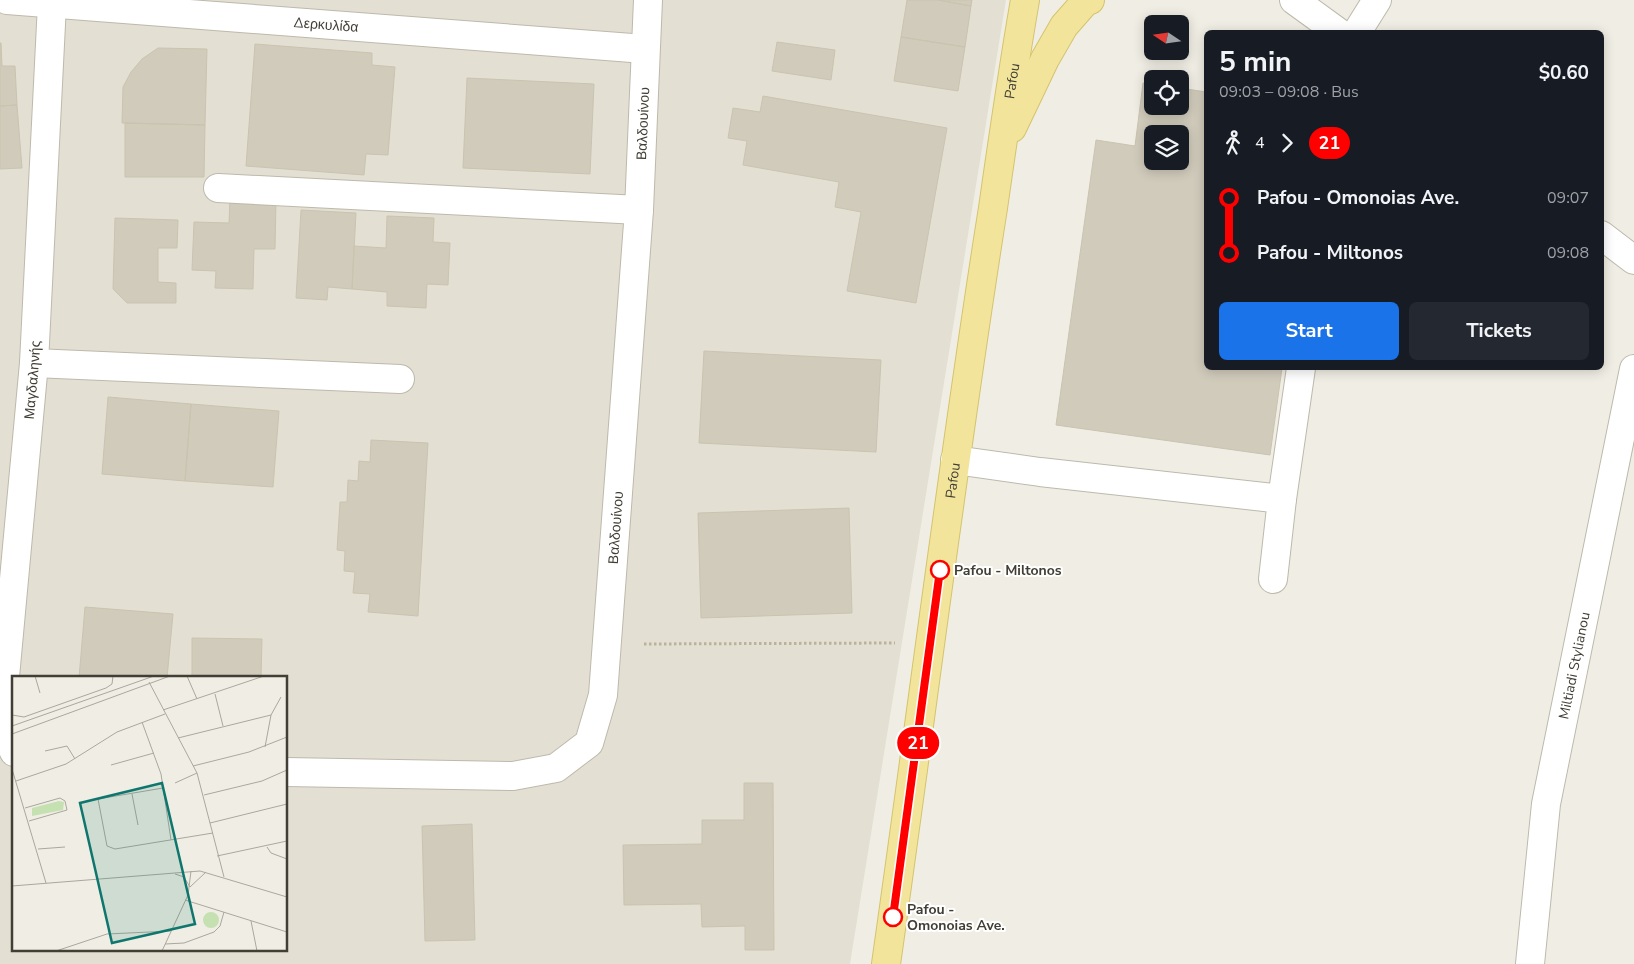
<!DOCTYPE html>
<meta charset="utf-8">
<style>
:root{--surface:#171b24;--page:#242831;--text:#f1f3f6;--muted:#9ea1a6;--accent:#1a73e8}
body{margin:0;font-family:"Nunito Sans",sans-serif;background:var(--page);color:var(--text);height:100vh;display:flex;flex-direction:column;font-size:19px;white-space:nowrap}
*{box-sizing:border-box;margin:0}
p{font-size:16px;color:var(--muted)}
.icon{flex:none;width:28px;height:28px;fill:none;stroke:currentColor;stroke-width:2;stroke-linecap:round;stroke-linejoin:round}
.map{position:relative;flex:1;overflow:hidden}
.sheet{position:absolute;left:1204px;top:30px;width:400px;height:340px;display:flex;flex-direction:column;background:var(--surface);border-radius:8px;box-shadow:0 2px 12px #0003}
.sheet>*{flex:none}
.badge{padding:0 10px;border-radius:16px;font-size:18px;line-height:32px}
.needle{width:32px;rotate:283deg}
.tools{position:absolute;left:1144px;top:15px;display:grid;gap:10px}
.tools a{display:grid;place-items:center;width:45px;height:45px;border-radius:8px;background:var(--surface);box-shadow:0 2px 12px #0003;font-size:25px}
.map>.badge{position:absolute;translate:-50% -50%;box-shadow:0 0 0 2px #fff}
.legs{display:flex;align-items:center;gap:8px;height:55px;padding:0 15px;font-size:16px}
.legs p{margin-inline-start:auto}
.head{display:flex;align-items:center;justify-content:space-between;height:85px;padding:0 15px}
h1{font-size:28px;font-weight:700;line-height:38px}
.cta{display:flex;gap:10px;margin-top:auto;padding:10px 15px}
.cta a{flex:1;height:58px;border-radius:8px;background:var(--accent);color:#fff;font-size:20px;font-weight:700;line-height:58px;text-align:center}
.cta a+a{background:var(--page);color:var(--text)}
ul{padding:0 15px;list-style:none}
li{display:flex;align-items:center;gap:18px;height:55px;font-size:19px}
li i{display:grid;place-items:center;width:8px;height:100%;margin:0 6px;background:currentColor}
li i::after{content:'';width:12px;height:12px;margin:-6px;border:4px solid;border-radius:50%;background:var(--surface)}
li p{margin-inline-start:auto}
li:first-child i{background:linear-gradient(#0000 50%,currentColor 0)}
li:last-child i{background:linear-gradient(currentColor 50%,#0000 0)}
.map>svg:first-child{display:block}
.residential{fill:#e3e0d3;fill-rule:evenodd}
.building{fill:#d0cbbb;stroke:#cac3af;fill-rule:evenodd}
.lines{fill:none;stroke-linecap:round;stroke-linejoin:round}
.minor-casing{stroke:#bdb9ab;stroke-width:30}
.major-casing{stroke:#d4c36e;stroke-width:30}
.path{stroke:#bab39b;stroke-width:3;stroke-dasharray:2.5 2.5;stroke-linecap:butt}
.minor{stroke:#fff;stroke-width:28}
.major{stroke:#f2e59b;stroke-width:28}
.line-1-casing{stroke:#fff;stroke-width:11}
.line-1{stroke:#f00;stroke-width:8}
.stop-1-dot{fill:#fff;stroke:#f00;stroke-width:2.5}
.labels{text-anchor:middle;stroke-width:4;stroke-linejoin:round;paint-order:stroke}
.street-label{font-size:14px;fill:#413e35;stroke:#fff}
.stop-label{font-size:14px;font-weight:bold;fill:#413e35;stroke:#fff;text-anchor:start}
.inset-road{fill:none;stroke:#aaa89e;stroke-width:1}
.view{fill:#0f766e;fill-opacity:0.15;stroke:#0f766e;stroke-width:2.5}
.inset-edge{fill:none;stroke:#413e35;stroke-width:2.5}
</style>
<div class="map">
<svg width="1634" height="964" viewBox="0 0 1634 964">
<rect width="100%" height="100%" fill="#f0eee4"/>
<path class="residential" d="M0,0H1006L850,964H0ZM14,678H286V950H14Z"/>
<path class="building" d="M907,0H938L971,6L965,47L901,37Z
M938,0H972L971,6Z
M901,37L965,47L958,91L894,81Z
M777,42L835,50L831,80L772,71Z
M0,43H1L2,66H15L17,105L0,106Z
M255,44L372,53V65L395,67L388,155L366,154L364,175L246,166Z
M158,48L207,49L205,125L122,123L123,87L131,72L142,59Z
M467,78L594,84L590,174L463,168Z
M1143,83L1152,85V106H1180V88L1206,92V368H1282L1270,455L1056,425L1096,140L1135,146ZM1152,134H1180V161H1152Z
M763,96L947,128L916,303L847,291L861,212L835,207L839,182L743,165L747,141L728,138L733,108L760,112Z
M17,105L22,168L0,169V106Z
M125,123L205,125L204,177H125Z
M230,198L276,200L275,249H254L253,289L215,288L216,271L192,270L194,222L229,223Z
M301,210L356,213L352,289L328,287L327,300L296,298Z
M387,216L434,218L433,242L450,243L448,285L427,284L426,308L387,306V292L352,289L354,246L386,248Z
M115,218L178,220L177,248H158V282L176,283V303H127L113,289Z
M704,351L881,360L876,452L699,443Z
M108,397L191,404L185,481L102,474Z
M191,404L279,411L273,487L185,481Z
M371,440L428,443L418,616L368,612L370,594L353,593L355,572L344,571L345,551L337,550L340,502H347L348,480L358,481L359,461L370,462Z
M849,508L852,613L701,618L698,513Z
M85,607L173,614L167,678H79Z
M192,638L262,639L261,678H192Z
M744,783H773L774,950H745V926L702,927L701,904L624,905L623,845L702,844V820H744Z
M472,824L475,940L425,941L422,826Z"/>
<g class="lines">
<defs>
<g id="minor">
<path id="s1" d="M7,0L645,49"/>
<path d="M1294,0L1338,32"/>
<path d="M1357,32L1377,0"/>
<path d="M218,188L639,210"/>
<path d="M1601,235L1634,260"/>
<path d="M34,363L400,379"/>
<path d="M955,460L1040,472L1282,499"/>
<path d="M1273,579L1282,499L1301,368"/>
<path id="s2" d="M14,752L1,720L34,363L52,4"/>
<path id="s3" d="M286,772L513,776L556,768L589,743L603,695L639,210L648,0"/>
<path id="s4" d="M1530,964L1546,804L1634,369"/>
</g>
<g id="major">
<path d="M1012,128L1045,59L1064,26L1085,2L1090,0"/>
<path id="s5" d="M886,964C922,712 953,459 993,208C1003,138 1013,69 1025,0"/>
</g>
</defs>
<use href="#minor" class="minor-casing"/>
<use href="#major" class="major-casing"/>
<path class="path" d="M644,644L895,643"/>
<use href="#minor" class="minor"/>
<use href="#major" class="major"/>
</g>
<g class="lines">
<defs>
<path id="line-1" d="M893,917L940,570"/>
</defs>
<use href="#line-1" class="line-1-casing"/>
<use href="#line-1" class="line-1"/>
</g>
<g class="stop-1-dot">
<circle cx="940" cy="570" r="9"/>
<circle cx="893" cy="917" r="9"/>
</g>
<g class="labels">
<g class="street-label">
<text dy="5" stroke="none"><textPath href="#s1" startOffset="320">Δερκυλίδα</textPath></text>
<text dy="5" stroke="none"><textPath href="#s5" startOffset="892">Pafou</textPath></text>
<text dy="5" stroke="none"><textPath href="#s3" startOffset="935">Βαλδουίνου</textPath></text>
<text dy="5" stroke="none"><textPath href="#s2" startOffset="376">Μαγδαληνής</textPath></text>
<text dy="5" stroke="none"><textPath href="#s5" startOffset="488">Pafou</textPath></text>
<text dy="5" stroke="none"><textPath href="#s3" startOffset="530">Βαλδουίνου</textPath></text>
<text dy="5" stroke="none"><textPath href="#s4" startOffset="302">Miltiadi Stylianou</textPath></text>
</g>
<g class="stop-label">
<text x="954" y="575">Pafou - Miltonos</text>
<text x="907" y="914">Pafou -<tspan x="907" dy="16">Omonoias Ave.</tspan></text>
</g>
</g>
<g transform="translate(12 676)">
<rect width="275" height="275" fill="#f0eee4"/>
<path d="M47,125L52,126L51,134L20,140V132ZM191 244a8 8 0 1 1 16 0a8 8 0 1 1-16 0Z" fill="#c5e0b1"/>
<path class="inset-road" d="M23,0L28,17M175,0L185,23M137,6L185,97L212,201M203,18L211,50M151,34L252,0M0,39L12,41L94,12L100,8L101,0M130,46L149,98L159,164M0,50L142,0M0,58L158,0M166,62L259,39M253,71L259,39L269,21M33,75L55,70L63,83M99,89L142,77M181,90L237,76L275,61M0,93L34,207M4,105L54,88L105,56L153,38M163,107L185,97M151,112L86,123L95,170L103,173L201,157M120,118L126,149M192,119L250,105L275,94M13,132L48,122L53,125L55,134L17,145M198,147L275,128M255,171L259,177L275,183M26,173L53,171M205,180L275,165M163,198L172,201L178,211L194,196M0,210L188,195L275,221M173,224L275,256M239,245L245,275M153,268L172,267L202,256L208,250L212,236M44,275L95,258L159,255M150,275L176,219L179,195"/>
<path class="view" d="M150,107L183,248L100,267L68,127Z"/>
<rect width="275" height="275" class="inset-edge"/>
</g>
</svg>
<div class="tools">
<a><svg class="needle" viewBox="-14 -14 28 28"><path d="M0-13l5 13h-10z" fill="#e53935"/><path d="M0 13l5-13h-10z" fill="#9ea1a6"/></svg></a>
<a><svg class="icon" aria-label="locate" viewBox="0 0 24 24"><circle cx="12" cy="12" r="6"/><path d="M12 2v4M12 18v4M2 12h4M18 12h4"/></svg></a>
<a><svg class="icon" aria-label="layers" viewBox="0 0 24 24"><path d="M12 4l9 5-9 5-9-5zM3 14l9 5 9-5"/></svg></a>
</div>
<b class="badge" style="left:918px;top:743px;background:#f00;color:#fff">21</b>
<section class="sheet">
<div class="head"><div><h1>5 min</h1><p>09:03 – 09:08 · Bus</p></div><b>$0.60</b></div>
<div class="legs"><svg class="icon" aria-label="walk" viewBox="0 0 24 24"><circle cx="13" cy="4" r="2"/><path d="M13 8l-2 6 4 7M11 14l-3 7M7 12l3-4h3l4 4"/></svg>4<svg class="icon" aria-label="forward" viewBox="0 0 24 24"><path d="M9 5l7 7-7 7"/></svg><b class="badge" style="background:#f00;color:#fff">21</b></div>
<ul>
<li><i style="color:#f00"></i><b>Pafou - Omonoias Ave.</b><p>09:07</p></li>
<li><i style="color:#f00"></i><b>Pafou - Miltonos</b><p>09:08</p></li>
</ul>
<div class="cta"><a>Start</a><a>Tickets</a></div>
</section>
</div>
